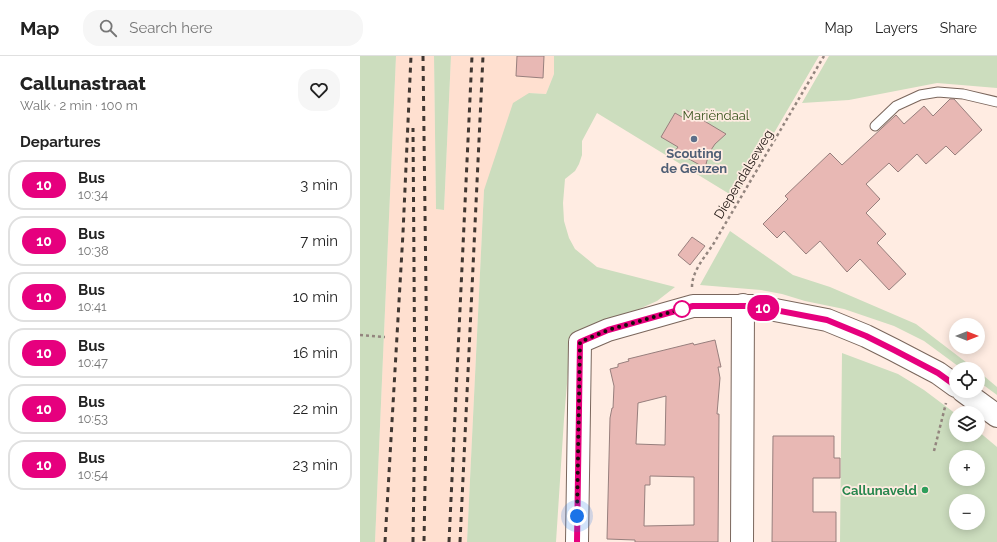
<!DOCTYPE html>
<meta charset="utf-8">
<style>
:root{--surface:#fff;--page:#f6f6f6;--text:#222;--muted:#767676;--line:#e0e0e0}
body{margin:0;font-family:Raleway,sans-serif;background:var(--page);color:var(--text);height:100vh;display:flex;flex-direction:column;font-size:15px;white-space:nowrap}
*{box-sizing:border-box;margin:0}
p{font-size:13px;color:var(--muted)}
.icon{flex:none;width:22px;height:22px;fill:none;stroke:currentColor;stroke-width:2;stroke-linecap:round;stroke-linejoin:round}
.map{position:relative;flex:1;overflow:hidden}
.details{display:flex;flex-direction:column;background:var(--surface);width:360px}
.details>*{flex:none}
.badge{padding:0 8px;border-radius:13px;font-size:14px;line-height:26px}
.needle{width:26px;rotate:90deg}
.buttons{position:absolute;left:589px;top:262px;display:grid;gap:8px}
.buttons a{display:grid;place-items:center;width:36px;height:36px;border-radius:50%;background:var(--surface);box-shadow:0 2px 10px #0003;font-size:20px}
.you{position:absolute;width:20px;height:20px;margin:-10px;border:3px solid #fff;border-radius:50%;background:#1a73e8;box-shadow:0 0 0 6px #1a73e833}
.map>.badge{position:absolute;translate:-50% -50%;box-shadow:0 0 0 2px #fff}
h2{padding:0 20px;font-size:15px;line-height:36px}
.round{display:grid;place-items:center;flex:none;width:42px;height:42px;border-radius:16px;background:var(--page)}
.headline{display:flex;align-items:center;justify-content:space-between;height:68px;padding:0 20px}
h1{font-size:19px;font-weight:800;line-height:30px}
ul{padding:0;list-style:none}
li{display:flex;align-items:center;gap:12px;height:50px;margin:0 8px 6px;padding:0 12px;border:2px solid var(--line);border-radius:16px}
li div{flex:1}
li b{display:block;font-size:15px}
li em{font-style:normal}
li .badge{min-width:44px;font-weight:700;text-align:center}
header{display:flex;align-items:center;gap:24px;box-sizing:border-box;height:56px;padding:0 20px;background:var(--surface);border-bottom:1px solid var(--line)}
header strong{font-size:19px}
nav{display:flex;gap:22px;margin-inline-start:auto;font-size:14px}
.search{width:280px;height:36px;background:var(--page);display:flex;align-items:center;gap:10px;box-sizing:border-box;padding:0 14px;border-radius:16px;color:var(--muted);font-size:15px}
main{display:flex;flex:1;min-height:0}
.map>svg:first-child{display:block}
.built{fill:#ffe0d0}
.green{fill:#ccddbe;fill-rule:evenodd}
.building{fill:#e8b8b4;stroke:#977f7d;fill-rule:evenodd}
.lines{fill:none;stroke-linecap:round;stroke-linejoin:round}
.service-casing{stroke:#7a665c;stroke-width:11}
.tertiary-casing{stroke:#7a665c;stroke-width:24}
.path{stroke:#93857e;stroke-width:2.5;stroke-dasharray:3 3;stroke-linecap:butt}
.service{stroke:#fff;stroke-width:9}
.tertiary{stroke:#fff;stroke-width:22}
.rail{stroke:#413732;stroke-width:3;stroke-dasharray:5 5;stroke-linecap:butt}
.line-casing{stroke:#fff;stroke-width:9}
.line{stroke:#e6007e;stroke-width:6}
.walk{stroke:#170f0b;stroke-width:4;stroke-dasharray:0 7.2}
.service-dot{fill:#5c6f8a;stroke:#ffece2;stroke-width:1.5}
.stop-dot{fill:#fff;stroke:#e6007e;stroke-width:2}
.leisure-dot{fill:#2e9e5b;stroke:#ffece2;stroke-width:1.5}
.labels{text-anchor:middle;stroke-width:3.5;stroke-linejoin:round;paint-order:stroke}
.park-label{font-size:13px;fill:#3c5620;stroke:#ffece2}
.service-label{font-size:13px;font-weight:bold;fill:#4e5e75;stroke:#ffece2}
.street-label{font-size:13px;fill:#170f0b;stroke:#ffece2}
.leisure-label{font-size:13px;font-weight:bold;fill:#27864d;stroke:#ffece2;text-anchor:end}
</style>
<header>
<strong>Map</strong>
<div class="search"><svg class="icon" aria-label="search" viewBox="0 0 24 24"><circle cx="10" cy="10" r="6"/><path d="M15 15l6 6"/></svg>Search here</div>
<nav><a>Map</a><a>Layers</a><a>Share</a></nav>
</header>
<main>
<section class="details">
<div class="headline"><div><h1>Callunastraat</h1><p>Walk · 2 min · 100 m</p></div><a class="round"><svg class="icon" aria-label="heart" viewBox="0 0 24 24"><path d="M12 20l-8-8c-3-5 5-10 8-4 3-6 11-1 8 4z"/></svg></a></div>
<h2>Departures</h2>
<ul>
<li><span class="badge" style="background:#e6007e;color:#fff">10</span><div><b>Bus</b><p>10:34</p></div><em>3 min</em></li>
<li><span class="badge" style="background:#e6007e;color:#fff">10</span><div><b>Bus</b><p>10:38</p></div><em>7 min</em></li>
<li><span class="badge" style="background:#e6007e;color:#fff">10</span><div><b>Bus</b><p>10:41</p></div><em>10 min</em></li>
<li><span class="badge" style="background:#e6007e;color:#fff">10</span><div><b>Bus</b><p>10:47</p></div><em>16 min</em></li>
<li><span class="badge" style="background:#e6007e;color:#fff">10</span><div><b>Bus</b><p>10:53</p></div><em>22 min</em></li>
<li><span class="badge" style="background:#e6007e;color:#fff">10</span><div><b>Bus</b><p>10:54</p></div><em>23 min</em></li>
</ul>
</section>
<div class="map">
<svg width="637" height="486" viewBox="0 0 637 486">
<rect width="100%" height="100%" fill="#ffece2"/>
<path class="built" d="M36,0H74L76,153L84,154L91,0H194V18L186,38L169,37L124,134L107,486H15Z"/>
<path class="green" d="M0,0H36L15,486H0Z
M74,0H91L84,154L76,153Z
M194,0H459L376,142L237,57L222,85V99L219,108L215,115L205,123L203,147L204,165L209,182L215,193L237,211L315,231L297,245L225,277L210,292L204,363L196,486H107L124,134L153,47L169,37L186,38L194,18Z
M469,0H637V32L577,27L489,44L442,47Z
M370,175L433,219L470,231L556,268L615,313H602L564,285L534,270L484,253L445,245L422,238L401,234L340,229Z
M482,297L538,318L564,334L596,358V379H618V375L637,391V486H480ZM596,401H618V423H596ZM596,445H618V467H596Z
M618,315L637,331V339L618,325Z"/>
<path class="building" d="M157,0H184L183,22L156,20Z
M590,43H594L622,74L595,99L586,90L566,108L557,98L538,116L529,107L506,128L520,143L506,157L526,178L517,187L546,218L529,234L500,203L487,216L460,185L446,198L424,175L417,182L403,168L428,143L425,140L470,97L482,109L536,59L544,68L564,50L573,60Z
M326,54L366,78L355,88L349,97L345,112L315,95L318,91L301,81L315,57L322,61Z
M332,181L345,190L330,209L318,199Z
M355,284L361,311H358L360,322L357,358H359L358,486H275V484L247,483L250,362L252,352H253L254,330L250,313L258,311V308L269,305L268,303L333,287L334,289ZM306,340L305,389L276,388L278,347ZM290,420L334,421V469L284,470L285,429H290Z
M413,380H474V402H480V422H453V456H476V486H412Z"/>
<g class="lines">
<defs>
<path id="service" d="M515,70L536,50L560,39L578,36L603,38L637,46"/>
<path id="tertiary" d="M603,335L637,360
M217,486L220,286L248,274L333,250H394L467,264L506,280L534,294L578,317L596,330
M382,486L383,249"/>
</defs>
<use href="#service" class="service-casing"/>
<use href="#tertiary" class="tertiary-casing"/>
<path class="path" d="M332,231C332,215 345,201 354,187L464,0
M0,279L25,281
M574,395L586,347"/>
<use href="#service" class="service"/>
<use href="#tertiary" class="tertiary"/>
<path class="rail" d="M63,0L67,315L64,486
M25,486L43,177L51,0
M53,486L55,351L53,72
M89,486L112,0
M100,486L123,0"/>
</g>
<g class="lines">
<defs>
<path id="line" d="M217,486L220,286L248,274L333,250H394L467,264L506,280L534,294L578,317L596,330"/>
</defs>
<use href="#line" class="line-casing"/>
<use href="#line" class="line"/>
<path class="walk" d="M217,460L220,286L248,274L322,253"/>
</g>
<circle class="service-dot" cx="334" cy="83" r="4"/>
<circle class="stop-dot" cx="322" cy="253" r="8"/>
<circle class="leisure-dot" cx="565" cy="434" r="4"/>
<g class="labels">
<g class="park-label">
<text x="356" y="64">Mariëndaal</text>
</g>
<g class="service-label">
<text x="334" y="102">Scouting<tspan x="334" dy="15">de Geuzen</tspan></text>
</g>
<g class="street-label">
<text transform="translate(383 118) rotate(-59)" y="5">Diependalseweg</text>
</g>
<g class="leisure-label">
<text x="557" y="439">Callunaveld</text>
</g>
</g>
</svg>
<div class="buttons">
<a><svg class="needle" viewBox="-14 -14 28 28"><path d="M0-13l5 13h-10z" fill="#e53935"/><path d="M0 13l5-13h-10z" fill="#767676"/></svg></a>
<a><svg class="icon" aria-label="locate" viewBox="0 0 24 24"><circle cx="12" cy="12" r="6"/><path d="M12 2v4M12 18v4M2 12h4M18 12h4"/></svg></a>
<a><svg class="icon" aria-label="layers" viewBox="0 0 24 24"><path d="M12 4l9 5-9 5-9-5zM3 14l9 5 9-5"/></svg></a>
<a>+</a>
<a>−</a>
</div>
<div class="you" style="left:217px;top:460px"></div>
<b class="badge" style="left:403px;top:252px;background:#e6007e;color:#fff">10</b>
</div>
</main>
